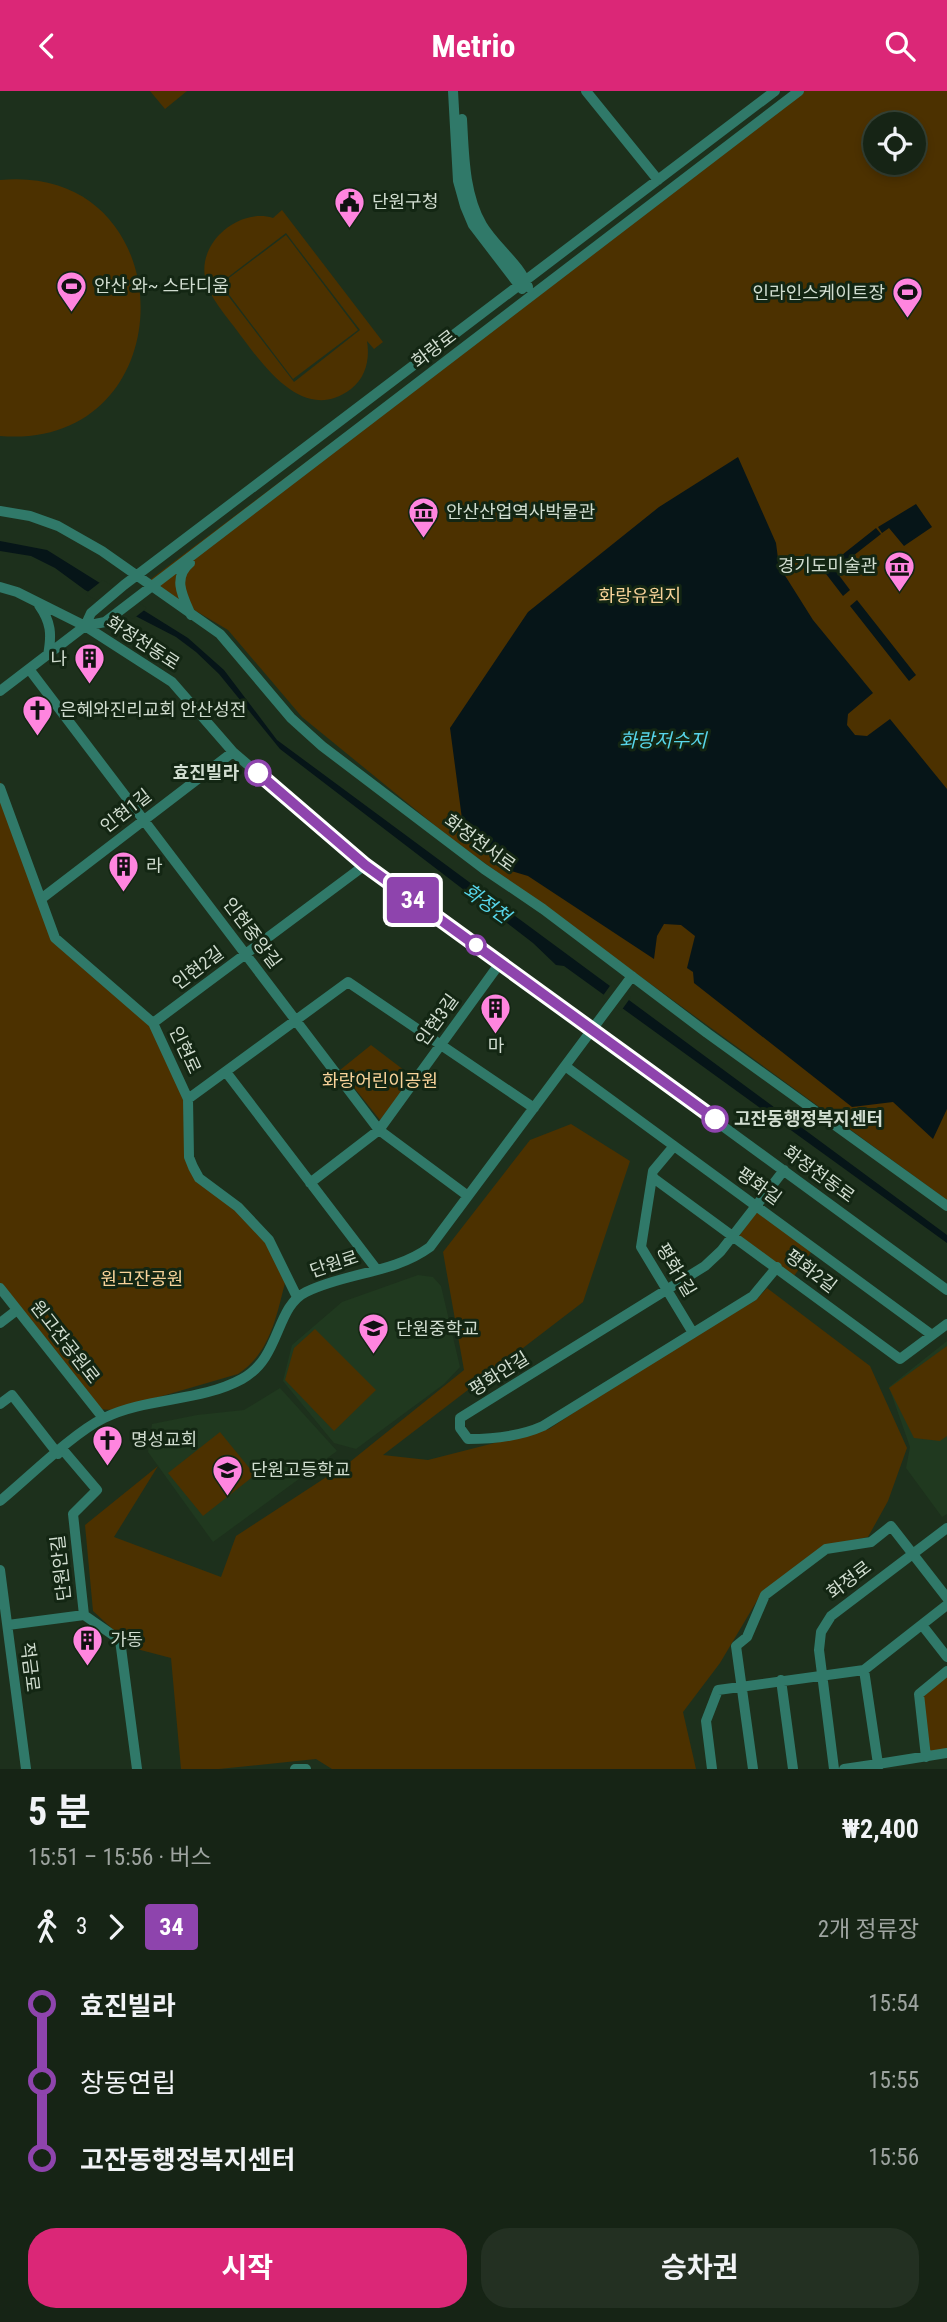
<!DOCTYPE html>
<html lang="ko">
<meta charset="utf-8">
<style>
:root{--surface:#162415;--page:#233022;--text:#f1f3f6;--muted:#9ea4a0;--line:#354134;--accent:#db2777}
body{margin:0;font-family:"Roboto Condensed","Noto Sans KR",sans-serif;background:var(--page);color:var(--text);height:100vh;display:flex;flex-direction:column;font-size:26px;white-space:nowrap}
*{box-sizing:border-box;margin:0}
p{font-size:23px;color:var(--muted)}
.icon{flex:none;width:38px;height:38px;fill:none;stroke:currentColor;stroke-width:2;stroke-linecap:round;stroke-linejoin:round}
.map{position:relative;height:1678px;overflow:hidden}
.details{display:flex;flex-direction:column;background:var(--surface);flex:1}
.details>*{flex:none}
.badge{padding:0 14px;border-radius:5px;font-size:24px;line-height:46px}
.controls{position:absolute;left:863px;top:21px;display:grid;gap:14px}
.controls a{display:grid;place-items:center;width:63px;height:63px;border-radius:50%;background:var(--surface);box-shadow:0 4px 10px #0003,0 0 0 2px var(--line);font-size:35px}
.map>.badge{position:absolute;translate:-50% -50%;box-shadow:0 0 0 4px #fff}
.legs{display:flex;align-items:center;gap:10px;height:77px;padding:0 28px;font-size:23px}
.legs p{margin-inline-start:auto}
.summary{display:flex;align-items:center;justify-content:space-between;height:119px;padding:0 28px}
h1{font-size:38px;font-weight:700;line-height:52px}
.button{display:flex;gap:14px;margin-top:auto;padding:14px 28px}
.button a{flex:1;height:80px;border-radius:28px;background:var(--accent);color:#fff;font-size:28px;font-weight:700;line-height:80px;text-align:center}
.button a+a{background:var(--page);color:var(--text)}
ul{padding:0 28px;list-style:none}
li{display:flex;align-items:center;gap:24px;height:77px;font-size:26px}
li i{display:grid;place-items:center;width:10px;height:100%;margin:0 9px;background:currentColor}
li i::after{content:'';width:18px;height:18px;margin:-9px;border:5px solid;border-radius:50%;background:var(--surface)}
li p{margin-inline-start:auto}
li:first-child i{background:linear-gradient(#0000 50%,currentColor 0)}
li:last-child i{background:linear-gradient(currentColor 50%,#0000 0)}
header{display:flex;justify-content:space-between;align-items:center;height:91px;padding:0 28px;background:var(--accent);color:#fff;font-size:32px;font-weight:700}
.map>svg:first-child{display:block}
.built{fill:#20391f}
.green{fill:#4c3100;fill-rule:evenodd}
.water{fill:#061518}
.pier{fill:#1d301c}
.lines{fill:none;stroke-linecap:round;stroke-linejoin:round}
.minor{stroke:#307969;stroke-width:10}
.line-1-casing{stroke:#fff;stroke-width:16}
.line-1{stroke:#8e44ad;stroke-width:10}
.stop-1-dot{fill:#fff;stroke:#8e44ad;stroke-width:3.5}
.labels{text-anchor:middle;stroke-width:6;stroke-linejoin:round;paint-order:stroke}
.poi-label{font-size:18px;fill:#d1ddd0;stroke:#132613;text-anchor:start}
.street-label{font-size:18px;fill:#d1ddd0;stroke:#132613}
.park-label{font-size:18px;fill:#f9d39a;stroke:#132613}
.stop-label{font-size:18px;font-weight:bold;fill:#d1ddd0;stroke:#132613;text-anchor:end}
.water-label{font-size:19px;font-style:italic;fill:#57d5e9;stroke:#132613}
</style>
<header><svg class="icon" aria-label="back" viewBox="0 0 24 24"><path d="M15 5l-7 7 7 7"/></svg>Metrio<svg class="icon" aria-label="search" viewBox="0 0 24 24"><circle cx="10" cy="10" r="6"/><path d="M15 15l6 6"/></svg></header>
<div class="map">
<svg width="947" height="1678" viewBox="0 0 947 1678">
<rect width="100%" height="100%" fill="#1d301c"/>
<path class="built" d="M418,1184L433,1186L441,1195L460,1276L444,1293L356,1358L334,1352L283,1290L292,1254L342,1211Z
M947,1250V1423L942,1426L906,1377L910,1356L889,1296Z
M280,1297L337,1360L213,1451L148,1361L152,1333L197,1324L244,1319Z"/>
<path class="green" d="M150,0H187L165,18Z
M798,0H947V1109L449,746L302,626L228,539L147,491ZM875,33H914V72H875Z
M0,89C186,71 189,360 0,345Z
M282,119L383,251L374,258L367,250C370,268 366,286 351,298C303,334 263,274 238,241C226,224 209,207 205,186C202,170 209,154 220,143C234,129 255,121 273,127ZM286,142L360,239L294,291L219,193Z
M286,144L358,239L293,288L221,193Z
M0,690L56,844L148,925L189,1006L190,1063L200,1086L244,1115L286,1188C277,1222 271,1262 238,1283L114,1319L95,1318L0,1193Z
M371,954L413,986L380,1029L340,979Z
M571,1033L630,1070L583,1211L383,1364L428,1369L549,1338L655,1268L756,1209L767,1197L870,1275L907,1357L888,1410L868,1446L826,1454L758,1508L720,1572L683,1621L696,1678H332L316,1668L219,1678H181L171,1567L133,1557L93,1520L85,1434L158,1375L114,1446L221,1486L236,1445L351,1370L464,1279L443,1161L530,1049Z
M757,1120L812,1160L794,1185L739,1145Z
M315,1238L376,1299L334,1340L285,1289L294,1257Z
M947,1255V1345L940,1350L914,1347L889,1297Z
M220,1341L255,1384L203,1425L168,1382Z
M947,1583V1660L930,1664L921,1604Z"/>
<path class="water" d="M738,366L776,452L779,475L813,529L873,602L848,623L847,634L855,644L867,645L890,628L947,698V1018L933,1048L893,1011L852,1016L694,892L693,881L687,877L695,845L681,834L664,833L657,845L654,868L528,785L508,779L464,743L450,637L528,521L659,416Z
M916,413L932,436L904,455L889,437L882,442L878,436Z
M876,437L881,443L835,479L850,499L843,505L823,479Z
M0,450L47,459L188,547L224,579L277,649L947,1144V1152L564,875L556,874L533,852L280,658L219,583L196,561L176,546L85,499L55,477L31,465L0,460Z
M857,509L916,584L909,590L850,515Z"/>
<path class="pier" d="M103,489L147,517L133,528L85,503Z
M612,892L631,906L621,920L602,906Z"/>
<g class="lines">
<path class="minor" d="M453,0L458,90L465,115L473,134L522,198
M586,0L658,89
M462,28C464,63 464,103 482,134C495,156 520,173 528,196
M0,420L30,425L58,435L102,460L220,543L291,627L322,655L484,778L543,818L707,942L947,1115
M190,472C172,487 183,506 191,524
M0,496L17,501L85,535L172,591L233,661L360,770L947,1199
M39,514C51,531 52,543 48,564
M85,535L91,522L124,494L775,0
M29,578L379,1039L468,1105
M0,600L85,535L105,531L799,0
M0,697L55,847L153,932L188,1008L189,1066L193,1076L199,1087L238,1116L269,1149L297,1206
M41,808L233,661
M153,932L365,774
M565,975L932,1244
M226,981L377,1179
M188,1008L348,891L534,1017
M674,1055L653,1080L641,1156L693,1242
M652,1086L900,1268L947,1233
M310,1092L379,1039L500,872
M777,1176L753,1205L543,1335C521,1345 492,1348 468,1348L460,1337V1327L705,1175L721,1160L784,1079
M0,1197L103,1327
M0,1232L17,1219
M0,1313L12,1304L58,1363
M63,1359L97,1399L73,1423L84,1524L120,1549L137,1678
M0,1410C28,1387 73,1342 104,1327C147,1306 200,1311 242,1288C281,1267 275,1216 306,1201C347,1181 393,1183 430,1156L632,885
M0,1479L26,1678
M947,1514L864,1579L878,1673L947,1662
M8,1534L84,1524
M922,1534L947,1566
M781,1589L793,1678
M926,1666L919,1603L947,1580
M295,1678H306
M712,1678L706,1630L718,1599L864,1579
M753,1678L736,1555L747,1546L765,1504L826,1458L871,1451L891,1435L947,1507
M834,1678L819,1559L821,1541L831,1525L947,1437
M844,1678L878,1673V1678"/>
</g>
<g class="lines">
<defs>
<path id="line-1" d="M258,682L365,774L715,1028"/>
</defs>
<use href="#line-1" class="line-1-casing"/>
<use href="#line-1" class="line-1"/>
</g>
<defs>
<symbol id="civic-pin" viewBox="-11 -11 22 30"><path d="M0 17L-7.5 6A9.5 9.5 0 1 1 7.5 6Z" fill="#ff85df" stroke="#132613"/><path d="M-.6-6.5H3V-4.5H.6V-3L4-1V1h2V6H-6V1h2V-1L-.6-3ZM-1.2 2.5V6h2.4V2.5Z" fill="#111"/></symbol>
<symbol id="stadium-pin" viewBox="-11 -11 22 30"><path d="M0 17L-7.5 6A9.5 9.5 0 1 1 7.5 6Z" fill="#ff85df" stroke="#132613"/><path d="M0-5a6.5 5 0 1 0 0 10a6.5 5 0 1 0 0-10ZM-3.5-1.8h7v3.6h-7Z" fill="#111"/></symbol>
<symbol id="museum-pin" viewBox="-11 -11 22 30"><path d="M0 17L-7.5 6A9.5 9.5 0 1 1 7.5 6Z" fill="#ff85df" stroke="#132613"/><path d="M0-6L6-3V-2H-6V-3ZM-5-1h2V3h-2ZM-1-1h2V3h-2ZM3-1h2V3H3ZM-6 4H6V6H-6Z" fill="#111"/></symbol>
<symbol id="building-pin" viewBox="-11 -11 22 30"><path d="M0 17L-7.5 6A9.5 9.5 0 1 1 7.5 6Z" fill="#ff85df" stroke="#132613"/><path d="M-4-6H4V6H1V3H-1V6H-4ZM-2.5-4.3h1.7v1.8h-1.7ZM.8-4.3h1.7v1.8H.8ZM-2.5-1h1.7V.8h-1.7ZM.8-1h1.7V.8H.8Z" fill="#111"/></symbol>
<symbol id="church-pin" viewBox="-11 -11 22 30"><path d="M0 17L-7.5 6A9.5 9.5 0 1 1 7.5 6Z" fill="#ff85df" stroke="#132613"/><path d="M-1.2-6h2.4v3.5h3.3v2.4h-3.3V6h-2.4V-.1h-3.3v-2.4h3.3Z" fill="#111"/></symbol>
<symbol id="school-pin" viewBox="-11 -11 22 30"><path d="M0 17L-7.5 6A9.5 9.5 0 1 1 7.5 6Z" fill="#ff85df" stroke="#132613"/><path d="M0-5L7-2L0 1L-7-2ZM-4 1L0 2.5L4 1V4Q0 6-4 4Z" fill="#111"/></symbol>
</defs>
<g fill-rule="evenodd">
<use href="#civic-pin" x="332" y="94" width="35" height="47"/>
<use href="#stadium-pin" x="54" y="178" width="35" height="47"/>
<use href="#stadium-pin" x="890" y="184" width="35" height="47"/>
<use href="#museum-pin" x="406" y="404" width="35" height="47"/>
<use href="#museum-pin" x="882" y="458" width="35" height="47"/>
<use href="#building-pin" x="72" y="550" width="35" height="47"/>
<use href="#church-pin" x="20" y="602" width="35" height="47"/>
<use href="#building-pin" x="106" y="758" width="35" height="47"/>
<use href="#building-pin" x="478" y="900" width="35" height="47"/>
<use href="#school-pin" x="356" y="1220" width="35" height="47"/>
<use href="#church-pin" x="90" y="1332" width="35" height="47"/>
<use href="#school-pin" x="210" y="1362" width="35" height="47"/>
<use href="#building-pin" x="70" y="1532" width="35" height="47"/>
</g>
<g class="stop-1-dot">
<circle cx="258" cy="682" r="12"/>
<circle cx="476" cy="854" r="9"/>
<circle cx="715" cy="1028" r="12"/>
</g>
<g class="labels">
<g class="poi-label">
<text x="372" y="117">단원구청</text>
<text x="94" y="201">안산 와~ 스타디움</text>
<text x="885" y="208" text-anchor="end">인라인스케이트장</text>
<text x="446" y="427">안산산업역사박물관</text>
<text x="877" y="481" text-anchor="end">경기도미술관</text>
<text x="67" y="574" text-anchor="end">나</text>
<text x="60" y="625">은혜와진리교회 안산성전</text>
<text x="146" y="781">라</text>
<text x="496" y="961" text-anchor="middle">마</text>
<text x="396" y="1244">단원중학교</text>
<text x="131" y="1355">명성교회</text>
<text x="251" y="1385">단원고등학교</text>
<text x="110" y="1555">가동</text>
</g>
<g class="street-label">
<text transform="translate(434 258) rotate(-37)" y="6">화랑로</text>
<text transform="translate(143 552) rotate(33)" y="6">화정천동로</text>
<text transform="translate(126 720) rotate(-38)" y="6">인현1길</text>
<text transform="translate(480 752) rotate(36)" y="6">화정천서로</text>
<text transform="translate(252 842) rotate(53)" y="6">인현중앙길</text>
<text transform="translate(198 877) rotate(-37)" y="6">인현2길</text>
<text transform="translate(437 929) rotate(-54)" y="6">인현3길</text>
<text transform="translate(185 959) rotate(65)" y="6">인현로</text>
<text transform="translate(819 1083) rotate(36)" y="6">화정천동로</text>
<text transform="translate(759 1095) rotate(36)" y="6">평화길</text>
<text transform="translate(334 1173) rotate(-18)" y="6">단원로</text>
<text transform="translate(676 1179) rotate(59)" y="6">평화1길</text>
<text transform="translate(811 1180) rotate(37)" y="6">평화2길</text>
<text transform="translate(65 1251) rotate(52)" y="6">원고잔공원로</text>
<text transform="translate(499 1283) rotate(-32)" y="6">평화안길</text>
<text transform="translate(61 1477) rotate(-96)" y="6">단원안길</text>
<text transform="translate(849 1489) rotate(-37)" y="6">화정로</text>
<text transform="translate(30 1576) rotate(83)" y="6">적금로</text>
</g>
<g class="park-label">
<text x="640" y="511">화랑유원지</text>
<text x="380" y="996">화랑어린이공원</text>
<text x="142" y="1194">원고잔공원</text>
</g>
<g class="stop-label">
<text x="239" y="688">효진빌라</text>
<text x="734" y="1034" text-anchor="start">고잔동행정복지센터</text>
</g>
<g class="water-label">
<text x="663" y="656">화랑저수지</text>
<text transform="translate(487 812) rotate(36)" y="7">화정천</text>
</g>
</g>
</svg>
<div class="controls">
<a><svg class="icon" aria-label="locate" viewBox="0 0 24 24"><circle cx="12" cy="12" r="6"/><path d="M12 2v4M12 18v4M2 12h4M18 12h4"/></svg></a>
</div>
<b class="badge" style="left:413px;top:809px;background:#8e44ad;color:#fff">34</b>
</div>
<section class="details">
<div class="summary"><div><h1>5 분</h1><p>15:51 – 15:56 · 버스</p></div><b>₩2,400</b></div>
<div class="legs"><svg class="icon" aria-label="walk" viewBox="0 0 24 24"><circle cx="13" cy="4" r="2"/><path d="M13 8l-2 6 4 7M11 14l-3 7M7 12l3-4h3l4 4"/></svg>3<svg class="icon" aria-label="forward" viewBox="0 0 24 24"><path d="M9 5l7 7-7 7"/></svg><b class="badge" style="background:#8e44ad;color:#fff">34</b><p>2개 정류장</p></div>
<ul>
<li><i style="color:#8e44ad"></i><b>효진빌라</b><p>15:54</p></li>
<li><i style="color:#8e44ad"></i><span>창동연립</span><p>15:55</p></li>
<li><i style="color:#8e44ad"></i><b>고잔동행정복지센터</b><p>15:56</p></li>
</ul>
<div class="button"><a>시작</a><a>승차권</a></div>
</section>
